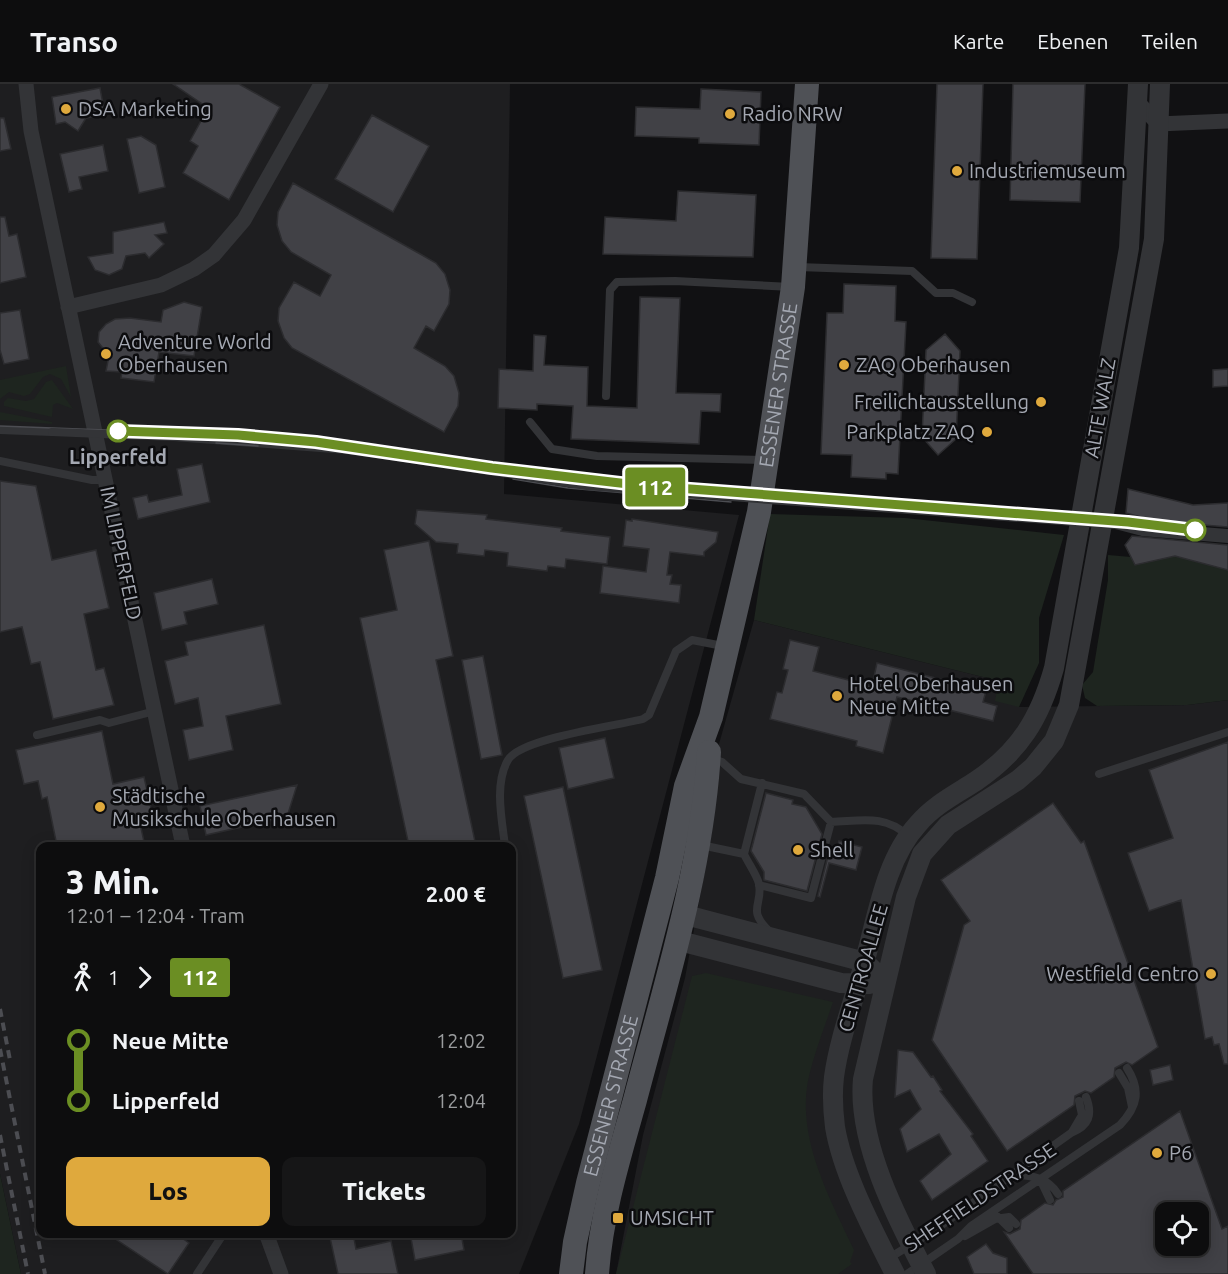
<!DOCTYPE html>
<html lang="de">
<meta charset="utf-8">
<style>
:root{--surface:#0d0d0e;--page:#161617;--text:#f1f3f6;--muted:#9a9c9e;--line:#2d2d2e;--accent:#dfa93d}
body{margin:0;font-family:Ubuntu,sans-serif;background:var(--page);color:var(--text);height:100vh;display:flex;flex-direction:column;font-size:22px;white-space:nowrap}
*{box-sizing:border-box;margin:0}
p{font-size:20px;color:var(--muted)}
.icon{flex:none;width:33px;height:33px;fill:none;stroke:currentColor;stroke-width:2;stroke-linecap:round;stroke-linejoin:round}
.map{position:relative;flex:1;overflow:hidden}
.details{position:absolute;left:36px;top:758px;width:480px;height:396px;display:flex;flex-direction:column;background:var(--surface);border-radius:12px;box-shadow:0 3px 15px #0003,0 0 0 2px var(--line)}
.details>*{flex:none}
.badge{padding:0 12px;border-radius:4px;font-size:21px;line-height:39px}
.buttons{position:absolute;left:1155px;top:1118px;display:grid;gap:12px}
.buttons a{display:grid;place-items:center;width:54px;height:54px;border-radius:12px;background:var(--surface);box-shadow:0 3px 15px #0003,0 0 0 2px var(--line);font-size:30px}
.map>.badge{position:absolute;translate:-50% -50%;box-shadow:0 0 0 3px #fff}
.legs{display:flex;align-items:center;gap:9px;height:66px;padding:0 30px;font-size:20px}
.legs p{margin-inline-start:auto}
.head{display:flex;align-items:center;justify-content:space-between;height:102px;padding:0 30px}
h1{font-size:33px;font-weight:800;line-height:45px}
.primary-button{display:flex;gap:12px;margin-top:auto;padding:12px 30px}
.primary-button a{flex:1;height:69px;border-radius:12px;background:var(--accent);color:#111;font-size:24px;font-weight:800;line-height:69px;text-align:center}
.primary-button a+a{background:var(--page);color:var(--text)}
ul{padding:0 30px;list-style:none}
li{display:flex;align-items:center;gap:21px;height:60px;font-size:22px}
li i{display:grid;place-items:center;width:9px;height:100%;margin:0 8px;background:currentColor}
li i::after{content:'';width:15px;height:15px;margin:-8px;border:4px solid;border-radius:50%;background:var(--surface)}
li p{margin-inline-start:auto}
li:first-child i{background:linear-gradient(#0000 50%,currentColor 0)}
li:last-child i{background:linear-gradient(currentColor 50%,#0000 0)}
header{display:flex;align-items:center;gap:36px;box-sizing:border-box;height:84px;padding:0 30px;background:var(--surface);border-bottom:2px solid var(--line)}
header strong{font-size:28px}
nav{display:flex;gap:33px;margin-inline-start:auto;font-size:21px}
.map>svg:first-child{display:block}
.built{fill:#1e1e20;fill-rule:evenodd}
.green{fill:#1e251f}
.building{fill:#414146;stroke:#2c2c2f;stroke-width:1.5;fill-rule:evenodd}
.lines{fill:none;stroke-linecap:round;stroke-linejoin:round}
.service{stroke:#333437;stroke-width:8}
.minor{stroke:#333437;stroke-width:15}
.tertiary{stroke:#333437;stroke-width:20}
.primary{stroke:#4f5156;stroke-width:24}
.tram{stroke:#4c4d52;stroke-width:1.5}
.rail{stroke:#4c4d52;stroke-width:4;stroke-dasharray:8 6;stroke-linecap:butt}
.service-bridge{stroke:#333437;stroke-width:8}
.line-1-casing{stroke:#fff;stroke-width:14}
.line-1{stroke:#6b8e23;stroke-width:9}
.poi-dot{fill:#dfa93d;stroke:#0c0c0e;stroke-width:2}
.stop-1-dot{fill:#fff;stroke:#6b8e23;stroke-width:3}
.labels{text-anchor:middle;stroke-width:5;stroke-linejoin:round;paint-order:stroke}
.poi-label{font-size:20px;fill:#a4a8b2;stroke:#0c0c0e;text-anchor:start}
.street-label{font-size:20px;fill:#a4a8b2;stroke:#0c0c0e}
.stop-label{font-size:20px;font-weight:bold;fill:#a4a8b2;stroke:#0c0c0e}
</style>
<header>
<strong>Transo</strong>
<nav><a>Karte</a><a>Ebenen</a><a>Teilen</a></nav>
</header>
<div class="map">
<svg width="1228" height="1190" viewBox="0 0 1228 1190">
<rect width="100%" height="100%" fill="#111113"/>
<path class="built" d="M0,0H510L504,410L739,431L579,1040L519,1190H21L0,1090ZM40,762H512V1149H40Z
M754,536L999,597L1019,623L1187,621L1228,616V1190H616L643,1051L685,894L711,753L719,660ZM1166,1128H1198V1161H1166Z"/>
<path class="green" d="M66,282L71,313L61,295L50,290L43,293L30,310L24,312L9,308L0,315V296Z
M52,296L73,325L57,319L53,321L52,333L4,322V318L8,314L26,317L34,315L46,298Z
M0,328L52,338V340L0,336Z
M770,430L905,434L1064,451L1039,534V579L1019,623L995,617L999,597L754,536Z
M1108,471L1131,473L1135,481L1175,472L1228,486V616L1187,621L1097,622L1085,614L1082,601L1093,588L1108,496Z
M706,889L833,918C825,942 815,967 809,992C795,1053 830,1114 854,1166L850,1178L852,1180L838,1190H616L692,892Z
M0,1090L21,1190H0Z"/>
<path class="building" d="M173,0H239L280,23L229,116L183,89L198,62L190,57L208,24Z
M937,0H983L977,175L931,174Z
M1013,0H1085L1080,118L1010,116Z
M100,4L105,31L86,34L78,47L65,38L56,40L52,13Z
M701,5L761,8L759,61L699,59V54L635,52L636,23L700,25Z
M372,31L429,62L393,128L335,95Z
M0,34H4L11,65L0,67Z
M141,52L156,61L165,103L139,109L127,55Z
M103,61L108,87L79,93L82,105L69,108L60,70Z
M293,99L422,171L436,179L445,190L450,206L449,220L434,247L426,242L414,264L445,282L454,292L459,309L458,322L444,348L292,264L284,254L278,237L279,224L294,198L320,212L331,191L291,168L282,157L277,141L278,128Z
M678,107L756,111L753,173L603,170L605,133L676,137Z
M0,133H5L9,152L17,150L26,193L0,199Z
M164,138L167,149L155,151L164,160L149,174L145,169L126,172L122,185L109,191L95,186L88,173L113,169V148Z
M844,200L896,202L895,237L906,238L898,390L886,389V395L851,393L852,371L821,370L827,229H843Z
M640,213L680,214L676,309L721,310L720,328L701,327L699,360L571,355L573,322L537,320V326L498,324L499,285L533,287L534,251L546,252L544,281L588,283L587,322L637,324Z
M184,218L202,223L194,272L159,268L154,298L121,294L122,288L106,287L109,272L98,258L99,248L106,240L115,235L130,234L161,238L163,226Z
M20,226L29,275L4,280L0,266V229Z
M945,250L960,267L956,355L938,371L922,353L926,266Z
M1228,285V302L1213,303V286Z
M202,380L210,418L138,435L133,414L147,411L149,418L182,411L177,385Z
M0,397L36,402L52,476L96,466L109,524L84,530L96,586L104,584L114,621L53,635L40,578L31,580L22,543L0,548Z
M1128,405L1193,421L1228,419V443L1142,436L1144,434L1126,429Z
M417,426L487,431L486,435L562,444L561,447L610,453L607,480L566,475L565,484L548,482L547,487L507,482L508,469L485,466L484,472L457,469L458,460L436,458L415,440Z
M632,435L718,448L716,458L704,468V472L670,468L667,491H672L670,500L681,501L679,519L600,509L603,482L646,488L649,465L623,462L626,436L632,437Z
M1132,452L1228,461V486L1175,472L1135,481L1125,461Z
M429,457L453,572L436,576L476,762H409L360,534L397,526L384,466Z
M212,495L218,520L184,528L187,540L162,546L154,509Z
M264,541L281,620L226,632L233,666L189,676L183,646L203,642L198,614L175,620L165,577L188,571L185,558Z
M790,556L819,563L813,587L872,602L877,579L986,607L983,618L997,622L993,637L897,613L883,669L856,662L857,657L770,635L777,608L782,609L788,586L783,585Z
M483,572L502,671L481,675L462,576Z
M102,647L113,700L144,693L153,733L139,735L145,762H57L47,713L42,715L38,697L24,700L16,666Z
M605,654L614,694L568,705L559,664Z
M1228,658V980H1224L1219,960L1214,961L1212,953L1205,955L1181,816L1149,827L1128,769L1173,754L1149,686Z
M297,701L287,733L206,751L200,722Z
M563,703L602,886L563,894L524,712Z
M766,709L793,716L792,720L806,723L822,750L807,807L764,796V788L751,767Z
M1053,719L1081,759L1084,757L1158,963L1132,981L1126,978L1115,984L1114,993L1091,1009L1085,1007L1075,1012L1074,1021L1007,1067L932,956L964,841L970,837L941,796Z
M839,757L862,763L856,786L829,779L820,813L818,812L830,764L835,773Z
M898,966L913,968L931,993L933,992L942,1006L940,1007L973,1050L971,1052L988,1077L932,1116L920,1097L951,1070L939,1050L907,1068L900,1045L921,1025L910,1006L895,1013Z
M1170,981L1173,996L1153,1001L1150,986Z
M1180,1027L1222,1145L1228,1142V1190H1033L1004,1148L1010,1150L1020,1145L1021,1136L1045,1119L1053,1121L1056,1116L1063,1113V1107ZM1166,1128H1198V1161H1166Z
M122,1149H175L189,1159L168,1190L117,1156Z
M329,1149H353L356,1165L391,1157L398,1190H338Z
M410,1149H461L464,1166L415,1176Z
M986,1160L993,1169L1007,1174V1190H974L967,1173Z"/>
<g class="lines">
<path class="service" d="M798,183L912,187L936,209H953L972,218
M606,312L610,206L617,198L675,197L791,203
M530,338L552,365L597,372L763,376
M0,346L52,348
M174,353L347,366L404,374
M0,377L92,396H105
M783,417L1061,437
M1115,441L1142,448L1228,455
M1128,441L1227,449
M37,651L100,636L109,639L155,627
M713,675L722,678L741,695L804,710L831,738C861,737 885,730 908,752
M1099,690L1228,648
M762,699L744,770C748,779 757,791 759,800C763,822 746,825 770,848
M701,761L744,770
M505,762C502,736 494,700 508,676C521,654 616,642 643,635L649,631L676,567L692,556L723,562
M759,801L811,814L831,738
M512,807L514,827
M1119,989L1128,1004L1132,1023
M1072,1048L1082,1031L1079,1017
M1014,1091C1032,1091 1048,1094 1058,1110
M1040,1095L1050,1116
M998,1133L1009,1144
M965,1152L995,1135L1009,1133L1016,1140
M889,1174L932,1148L1071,1049C1089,1042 1093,1031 1086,1013
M197,1190L224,1149
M907,1190L958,1155L971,1142L1120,1041C1138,1022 1141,1006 1127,984"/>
<path class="minor" d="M26,0L31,47L183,762
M1138,18L1158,40L1228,37
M68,223L161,201L194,185L214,171L244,136L321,0
M266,1149L281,1190"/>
<path class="tertiary" d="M682,830L865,878L874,887
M676,856L841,899L870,900
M895,1190C873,1146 843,1091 835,1043C833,1027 832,1010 834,993C839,956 853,919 863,883C877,836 884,777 918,740C934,721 956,710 976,697C1020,667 1040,634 1054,584L1129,164L1138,0
M926,1190C897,1135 857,1058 863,995L906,813L922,770L948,741L1018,696L1033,683L1054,657L1069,621L1154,155L1160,0"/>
<g class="primary">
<path id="s1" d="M571,1190L575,1158L588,1099L667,794L686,702L711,633L759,428L793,203L807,0"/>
<path d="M597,1190C601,1131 619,1073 635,1016C665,902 702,786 709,668"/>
</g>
<path class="tram" d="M0,342L238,351L316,358L492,384L637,401L1147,442
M216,359L258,362
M513,395L568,404L731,418"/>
<path class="rail" d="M0,925L10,976
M0,965L45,1190
M0,1051L28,1190"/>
<path class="service-bridge" d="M52,348L174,353
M404,374L587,402L783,417
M1061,437L1115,441"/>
</g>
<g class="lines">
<defs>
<path id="line-1" d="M118,347L238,351L316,358L492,384L637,401L1128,438L1195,446"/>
</defs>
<use href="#line-1" class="line-1-casing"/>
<use href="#line-1" class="line-1"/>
</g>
<g class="poi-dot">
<circle cx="66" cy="25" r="6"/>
<circle cx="730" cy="30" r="6"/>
<circle cx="957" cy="87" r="6"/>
<circle cx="106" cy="270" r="6"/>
<circle cx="844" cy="281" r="6"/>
<circle cx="1041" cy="318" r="6"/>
<circle cx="987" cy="348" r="6"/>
<circle cx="837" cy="612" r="6"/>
<circle cx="100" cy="723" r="6"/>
<circle cx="798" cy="766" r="6"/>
<circle cx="1211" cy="890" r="6"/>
<circle cx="1157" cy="1069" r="6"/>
<rect x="612" y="1128" width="12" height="12" rx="3"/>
</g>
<g class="stop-1-dot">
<circle cx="118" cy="347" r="10"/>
<circle cx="1195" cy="446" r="10"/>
</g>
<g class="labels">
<g class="poi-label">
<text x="78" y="32">DSA Marketing</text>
<text x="742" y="37">Radio NRW</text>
<text x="969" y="94">Industriemuseum</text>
<text x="118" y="265">Adventure World<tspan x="118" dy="23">Oberhausen</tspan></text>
<text x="856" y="288">ZAQ Oberhausen</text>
<text x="1029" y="325" text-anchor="end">Freilichtausstellung</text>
<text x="975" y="355" text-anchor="end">Parkplatz ZAQ</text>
<text x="849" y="607">Hotel Oberhausen<tspan x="849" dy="23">Neue Mitte</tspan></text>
<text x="112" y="719">Städtische<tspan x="112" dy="23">Musikschule Oberhausen</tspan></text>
<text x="810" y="773">Shell</text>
<text x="1199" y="897" text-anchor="end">Westfield Centro</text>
<text x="1169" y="1076">P6</text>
<text x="630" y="1141">UMSICHT</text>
</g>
<g class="street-label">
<text dy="7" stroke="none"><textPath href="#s1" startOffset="914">ESSENER STRASSE</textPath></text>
<text transform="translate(1100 324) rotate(-80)" y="7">ALTE WALZ</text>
<text transform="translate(121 469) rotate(78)" y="7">IM LIPPERFELD</text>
<text transform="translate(863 884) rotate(-74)" y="7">CENTROALLEE</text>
<text dy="7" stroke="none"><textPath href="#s1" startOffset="183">ESSENER STRASSE</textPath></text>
<text transform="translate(980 1113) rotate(-34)" y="7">SHEFFIELDSTRASSE</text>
</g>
<g class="stop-label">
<text x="118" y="380">Lipperfeld</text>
</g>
</g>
</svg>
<div class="buttons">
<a><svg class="icon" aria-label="locate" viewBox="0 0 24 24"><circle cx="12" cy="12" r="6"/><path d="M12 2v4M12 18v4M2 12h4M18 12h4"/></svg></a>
</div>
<b class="badge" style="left:655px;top:403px;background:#6b8e23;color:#fff">112</b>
<section class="details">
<div class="head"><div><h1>3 Min.</h1><p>12:01 – 12:04 · Tram</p></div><b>2.00 €</b></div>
<div class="legs"><svg class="icon" aria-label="walk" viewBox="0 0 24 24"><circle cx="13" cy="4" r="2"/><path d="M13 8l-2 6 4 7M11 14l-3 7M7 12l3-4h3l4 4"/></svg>1<svg class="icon" aria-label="forward" viewBox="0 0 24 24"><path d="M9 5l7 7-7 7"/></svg><b class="badge" style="background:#6b8e23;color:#fff">112</b></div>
<ul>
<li><i style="color:#6b8e23"></i><b>Neue Mitte</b><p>12:02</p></li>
<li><i style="color:#6b8e23"></i><b>Lipperfeld</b><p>12:04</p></li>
</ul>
<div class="primary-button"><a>Los</a><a>Tickets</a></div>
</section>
</div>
